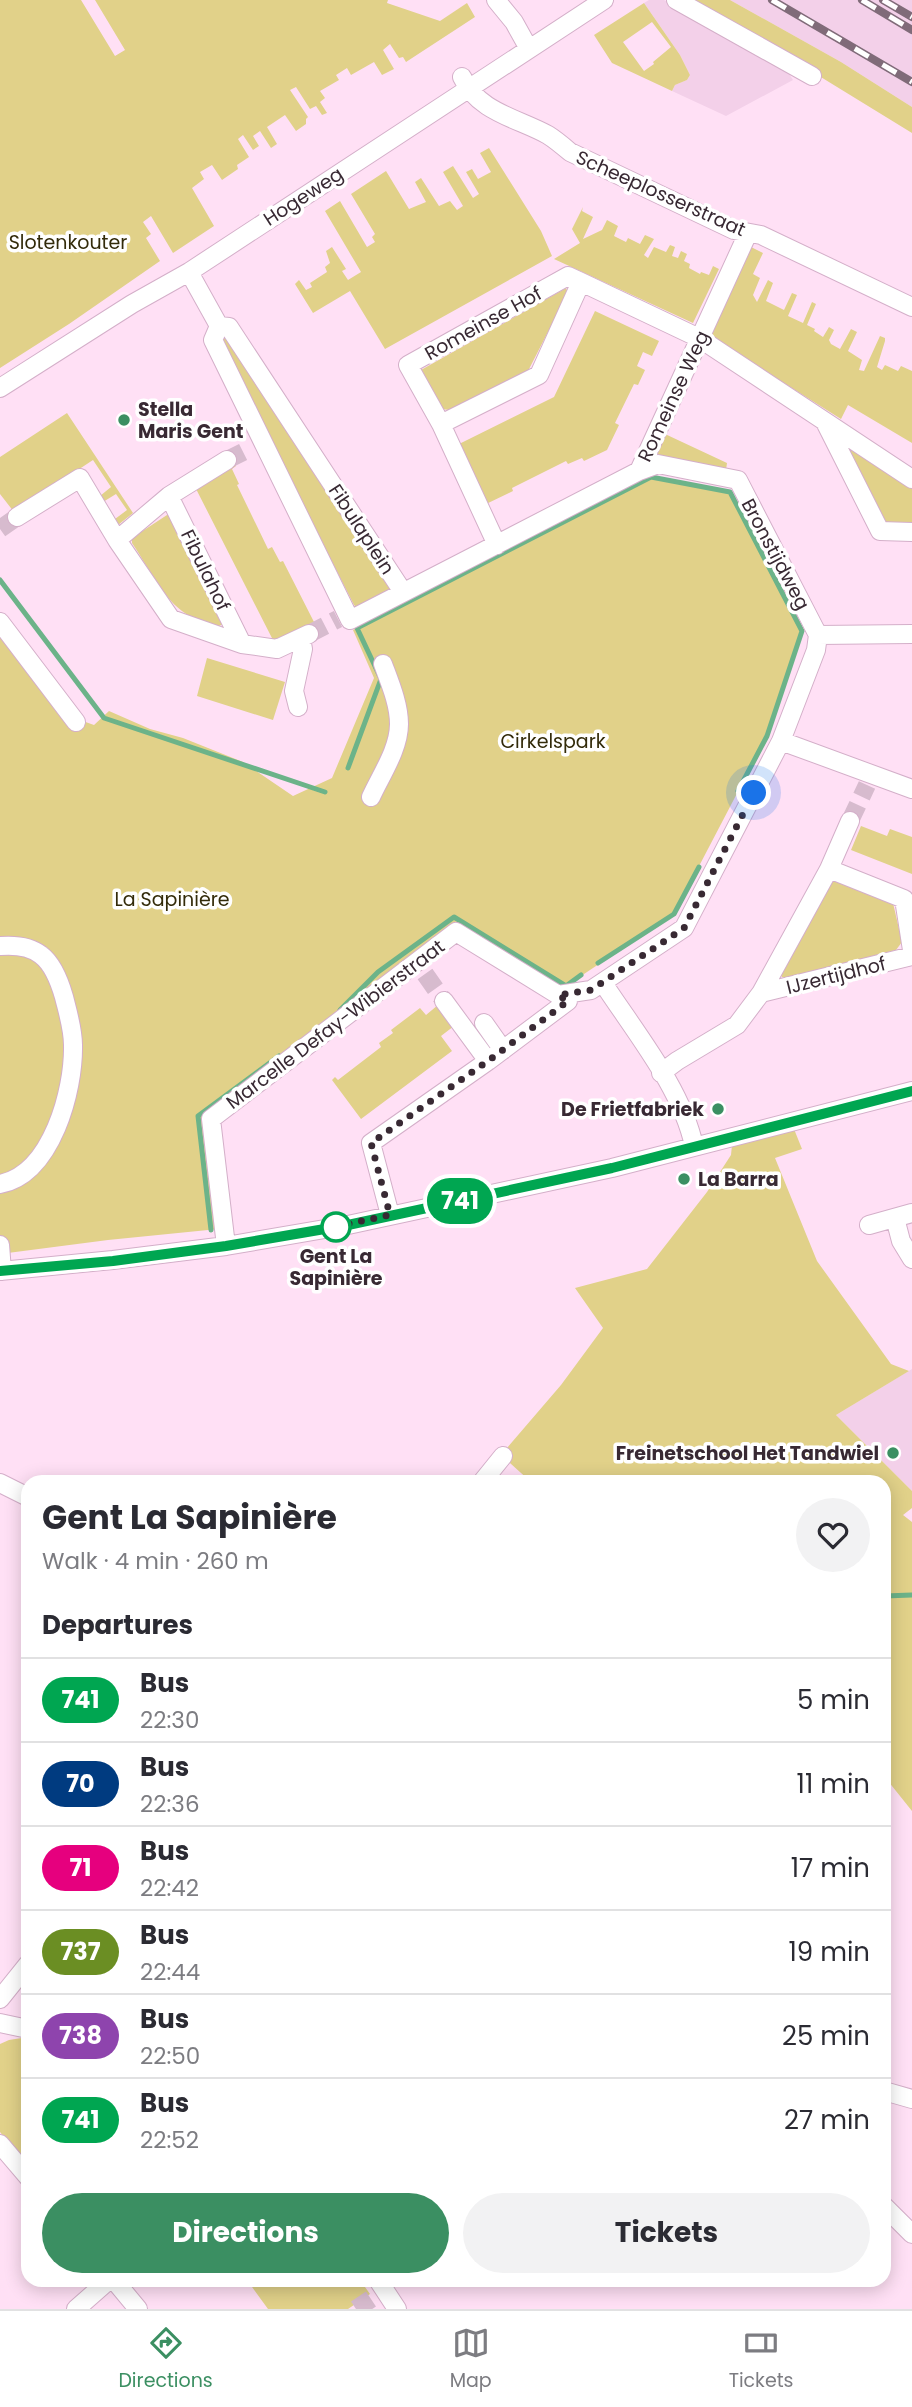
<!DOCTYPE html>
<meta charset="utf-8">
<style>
:root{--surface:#fff;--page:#f2f2f3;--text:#2b2b33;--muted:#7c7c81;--line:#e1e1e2;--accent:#3b8f62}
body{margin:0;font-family:Poppins,sans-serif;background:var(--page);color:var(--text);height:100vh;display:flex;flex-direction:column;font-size:26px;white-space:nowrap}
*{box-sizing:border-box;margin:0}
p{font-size:23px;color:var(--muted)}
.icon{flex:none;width:38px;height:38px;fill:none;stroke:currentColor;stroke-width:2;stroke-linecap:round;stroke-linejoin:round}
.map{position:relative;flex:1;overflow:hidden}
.drawer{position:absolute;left:21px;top:1475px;width:870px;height:812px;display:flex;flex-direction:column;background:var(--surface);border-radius:21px;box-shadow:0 4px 18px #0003}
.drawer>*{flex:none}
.badge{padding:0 14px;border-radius:23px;font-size:24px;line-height:46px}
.you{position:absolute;width:35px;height:35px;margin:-18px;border:5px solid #fff;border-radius:50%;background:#1a73e8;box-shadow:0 0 0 10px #1a73e833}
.map>.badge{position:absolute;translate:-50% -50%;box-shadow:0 0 0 4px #fff}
h2{padding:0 21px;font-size:26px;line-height:63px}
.round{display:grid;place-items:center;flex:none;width:74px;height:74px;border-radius:37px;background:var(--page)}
.overview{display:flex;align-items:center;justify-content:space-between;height:119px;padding:0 21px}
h1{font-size:33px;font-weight:700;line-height:52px}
.cta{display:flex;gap:14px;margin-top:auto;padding:14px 21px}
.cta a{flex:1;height:80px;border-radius:42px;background:var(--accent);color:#fff;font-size:28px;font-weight:700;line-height:80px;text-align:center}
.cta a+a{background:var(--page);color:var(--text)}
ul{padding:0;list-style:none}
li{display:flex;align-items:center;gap:21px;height:84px;padding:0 21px;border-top:2px solid var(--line)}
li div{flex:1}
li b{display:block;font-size:26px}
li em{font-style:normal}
li .badge{min-width:77px;font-weight:700;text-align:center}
.tabs{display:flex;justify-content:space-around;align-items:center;height:98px;border-top:2px solid var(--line);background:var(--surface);font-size:19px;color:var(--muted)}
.tabs a{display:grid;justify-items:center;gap:4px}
.tabs .on{color:var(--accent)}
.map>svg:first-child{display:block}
.built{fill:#f3d0e9}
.green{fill:#e1d189;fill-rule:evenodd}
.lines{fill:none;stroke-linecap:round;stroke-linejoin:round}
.stream{stroke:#6cb389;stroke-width:5}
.minor-tunnel{stroke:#d7bbce;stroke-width:18;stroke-dasharray:18 9;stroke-linecap:butt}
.minor-casing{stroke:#d4afc9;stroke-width:20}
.minor{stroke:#fff;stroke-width:18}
.rail-casing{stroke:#806b79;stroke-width:8}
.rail{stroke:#fff;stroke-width:5;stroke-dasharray:16;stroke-linecap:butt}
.line-casing{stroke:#fff;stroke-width:16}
.line{stroke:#00a651;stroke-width:10}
.walk{stroke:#382933;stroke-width:7;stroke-dasharray:0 12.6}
.poi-dot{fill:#3b8f62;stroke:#fff;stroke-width:2.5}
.stop-dot{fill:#fff;stroke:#00a651;stroke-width:3.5}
.labels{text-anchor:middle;stroke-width:7;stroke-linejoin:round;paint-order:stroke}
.street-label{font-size:19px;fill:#382933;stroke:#fff}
.park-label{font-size:19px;fill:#332b0a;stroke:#fff}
.poi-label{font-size:19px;font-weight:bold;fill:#382933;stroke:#fff;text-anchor:start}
.stop-label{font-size:19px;font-weight:bold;fill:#382933;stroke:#fff}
</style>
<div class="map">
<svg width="912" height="2309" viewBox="0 0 912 2309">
<rect width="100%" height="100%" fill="#ffe0f5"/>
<path class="built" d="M649,0H664L783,64L793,80L726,116L672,91L675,85L687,80L690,75L680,55L644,3Z
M730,0H912V107L841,62Z
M912,1369V1491L836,1415Z"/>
<path class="green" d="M0,0H81L115,56L125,50L95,0H388L387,3L440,21L467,3L475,17L406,62L403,57L399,58L390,44L383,50L394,69L382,75L374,62L351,75L347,68L336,75L339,80L320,91L325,98L320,102L327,113L322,115L316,106L310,109L296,87L290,90L308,117L306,119V124L296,131L285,115L267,127L277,144L271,148L260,131L253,136L259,146L253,150L243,135L238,139L249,157L237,165L238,169L222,180L212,165L200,172L204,179L192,188L214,226L173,253L151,216L143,222L151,234L146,238L160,261L69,324L0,368Z
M682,0H730L841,62L912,107V133L811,71Z
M644,3L680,55L690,75L687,80L675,85L672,91L612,63L594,35ZM652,22L671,47L653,62L654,64L644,71L623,42Z
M489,148L541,231L552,256L385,349L350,291L313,313L295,284L299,280L306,290L312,287L310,283L327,272L325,267L330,263L326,251L332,247L346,269L342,271L348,280L361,272L325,211L340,201L367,247L375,242L372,237L375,234L351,194L386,171L409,209L426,202L415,182L421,178L439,206L450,201L457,210L463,206L443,172L453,166L473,198L479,194L466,172L472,169L478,179L491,172L480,153Z
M583,207L582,211L593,217L583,239L602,230L607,220L618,226L614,236L626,242L628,238L640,244L645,235L654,239L644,255L648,258L654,247L666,252L670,245L675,247L672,256L678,258L681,251L687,254L684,261L690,264L689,268L700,274L701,272L709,275L713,266L719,269L693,323L554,259L580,243L572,229Z
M751,247L763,253L753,274L760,278L753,295L757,302L768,280L773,283L766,301L784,310L792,293L797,295L788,316L803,323L812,302L816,304L807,325L815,329L814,331L823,337L829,327L834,330L829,340L831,344L840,349L851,329L857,332L848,351L862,360L859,370L864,371L880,336L885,338V341L877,367L882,370L885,365L898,371L901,366L912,371V443L848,405L841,419L709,336Z
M566,288L568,293L528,371L449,410L442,409L420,376L421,370Z
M595,311L659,341L652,356L643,352L637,366L645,370L638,385L634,384L615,423L619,425L607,450L584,461L582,458L568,464L566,461L512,488L513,491L484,505L455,446L554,397Z
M225,336L392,591L357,608L354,605L221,343V339Z
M67,413L133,513L118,525L115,519L127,510L116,494L103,502L100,496L111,487L93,460L14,512L0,494V457Z
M665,434L727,463L726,470L656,455Z
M844,445L912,485V524L884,522Z
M235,463L236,466L232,469L239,484L237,485L268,549L272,547L280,562L283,561L314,622L274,642L193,483Z
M651,477L730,492L802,631L767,736L674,914L566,986L454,926L205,1116L218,1229L108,1240L0,1254V633L63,714L94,725L109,711L150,729L183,738L243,762L293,796L332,778L374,678L353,630Z
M167,515H170L223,624L219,626C206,623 193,620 182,611C161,595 147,565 132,543V538Z
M207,658L285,682L273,720L197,696Z
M861,826L887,836L890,829L912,837V874L851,850Z
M835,879L893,903L902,942L896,950L787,978L782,977L780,973L830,880Z
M438,1005L454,1026L441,1036L452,1051L361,1119L332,1080L335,1077L338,1080L381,1047L379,1043L393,1033L391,1030L420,1008L426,1015Z
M794,1129L802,1149L775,1158L817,1261L891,1364L909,1371L836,1415L912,1491V1508L903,1515L912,1522V1811L884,1776V1482H531L501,1455L561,1385L603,1328L575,1288L647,1269L707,1192L731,1155L732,1145Z
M28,2037V2167L0,2132V2044L9,2040Z
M247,2280H360L370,2294L348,2309H268Z"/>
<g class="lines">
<path class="stream" d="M0,580L104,718L325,792
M348,768L381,679L357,628L651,477L730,492L802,631L767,736L738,791
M598,963L674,914L699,867
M340,1010L378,972L454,917L566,986L581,975
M211,1230L198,1116L279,1056
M884,1596L912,1595"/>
<path class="minor-tunnel" d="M227,460L251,448
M0,529L17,517
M309,634L338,619
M850,821L867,785
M425,974L444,1001
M356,2309L371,2299"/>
<defs>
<path id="minor" d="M496,0L514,22L529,49
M676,0L812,76
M462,77C478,112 517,118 548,135C556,140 563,146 570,152L734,230L761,235L912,307
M189,272L219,326
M581,282L539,375L441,424L408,365L568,276L581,282L699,338L912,479
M219,326L229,327L403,592
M219,326L213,340L350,620
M0,388L132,304L189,272L604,0
M441,424L497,545
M826,424L880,531L912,532
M639,471L748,233
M169,496L227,460
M17,517L80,478L117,540L171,619L242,644L277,649L309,634
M117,540L169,496L242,644
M350,620L639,471L658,464L738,480L818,635
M0,622L76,722
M818,635L912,634
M298,707L294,691L303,649L301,638
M781,741L912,789
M371,797C381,775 399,749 399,724C399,704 390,683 383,664
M850,821L829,869L761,993L912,956
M829,869L904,899L912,950
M0,946C13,945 30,946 41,955C53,964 60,983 64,997C68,1013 73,1029 73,1045C74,1090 52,1174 0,1184
M603,983C635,1032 682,1089 694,1146
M558,995L591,990L684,928L781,741L816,650L818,635
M444,1001L488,1061
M484,1023L503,1050
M661,1073L677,1061L737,1025L761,993
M895,1218L901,1241L912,1259
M869,1225L912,1213
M0,1245L2,1271
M226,1246L211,1119L456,932L568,1001L488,1061L371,1143L390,1215
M0,1271L113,1260L226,1246L348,1225L612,1168L912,1091
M482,1482L503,1456
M0,1483L28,1497
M0,1999L28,1964
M0,2023L28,2029
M884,2091L912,2099
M0,2144L28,2177
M884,2206L912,2234
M114,2280L138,2309
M378,2280L397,2309
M76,2309L109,2280"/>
</defs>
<use href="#minor" class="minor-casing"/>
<use href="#minor" class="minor"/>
<defs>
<path id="rail" d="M772,0L912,82
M862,0L912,30
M883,0L912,17"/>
</defs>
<use href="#rail" class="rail-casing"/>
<use href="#rail" class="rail"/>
</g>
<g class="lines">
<defs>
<path id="line" d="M0,1271L113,1261L226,1246L348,1225L612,1168L912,1091"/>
</defs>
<use href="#line" class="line-casing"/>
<use href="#line" class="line"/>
<path class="walk" d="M336,1227L324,1229L390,1215L371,1143L488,1061L568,1001L558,995L591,990L684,928L754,793"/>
</g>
<g class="poi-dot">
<circle cx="124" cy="420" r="7"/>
<circle cx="718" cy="1109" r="7"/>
<circle cx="684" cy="1179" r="7"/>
<circle cx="893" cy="1453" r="7"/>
</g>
<circle class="stop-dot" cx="336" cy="1227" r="14"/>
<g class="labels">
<g class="street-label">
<text transform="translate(661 193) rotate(24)" y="7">Scheeplosserstraat</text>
<text transform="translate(303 196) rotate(-33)" y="7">Hogeweg</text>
<text transform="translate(483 323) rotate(-29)" y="7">Romeinse Hof</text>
<text transform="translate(673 396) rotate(-65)" y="7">Romeinse Weg</text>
<text transform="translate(362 529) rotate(57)" y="7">Fibulaplein</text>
<text transform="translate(776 554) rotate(62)" y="7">Bronstijdweg</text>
<text transform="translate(206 570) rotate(64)" y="7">Fibulahof</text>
<text transform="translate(836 975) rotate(-14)" y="7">IJzertijdhof</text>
<text transform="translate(335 1024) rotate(-37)" y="7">Marcelle Defay-Wibierstraat</text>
</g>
<g class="park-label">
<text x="68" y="249">Slotenkouter</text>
<text x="553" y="748">Cirkelspark</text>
<text x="172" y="906">La Sapinière</text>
</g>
<g class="poi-label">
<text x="138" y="416">Stella<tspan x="138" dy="22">Maris Gent</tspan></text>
<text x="704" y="1116" text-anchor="end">De Frietfabriek</text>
<text x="698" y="1186">La Barra</text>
<text x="879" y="1460" text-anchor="end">Freinetschool Het Tandwiel</text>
</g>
<g class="stop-label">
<text x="336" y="1263">Gent La<tspan x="336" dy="22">Sapinière</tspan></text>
</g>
</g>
</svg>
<div class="you" style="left:754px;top:793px"></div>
<b class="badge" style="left:460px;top:1201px;background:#00a651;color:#fff">741</b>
<section class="drawer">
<div class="overview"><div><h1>Gent La Sapinière</h1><p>Walk · 4 min · 260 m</p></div><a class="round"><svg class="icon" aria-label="heart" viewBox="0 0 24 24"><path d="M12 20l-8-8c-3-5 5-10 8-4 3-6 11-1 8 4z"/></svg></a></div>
<h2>Departures</h2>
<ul>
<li><span class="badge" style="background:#00a651;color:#fff">741</span><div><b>Bus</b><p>22:30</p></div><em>5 min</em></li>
<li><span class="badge" style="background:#003b80;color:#fff">70</span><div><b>Bus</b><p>22:36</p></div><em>11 min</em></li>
<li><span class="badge" style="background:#e6007e;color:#fff">71</span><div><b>Bus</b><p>22:42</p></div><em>17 min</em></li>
<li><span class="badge" style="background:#6b8e23;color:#fff">737</span><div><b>Bus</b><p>22:44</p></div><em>19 min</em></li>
<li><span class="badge" style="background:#8e44ad;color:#fff">738</span><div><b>Bus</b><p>22:50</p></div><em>25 min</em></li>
<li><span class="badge" style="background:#00a651;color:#fff">741</span><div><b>Bus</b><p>22:52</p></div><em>27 min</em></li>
</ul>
<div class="cta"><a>Directions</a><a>Tickets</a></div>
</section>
</div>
<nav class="tabs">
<a class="on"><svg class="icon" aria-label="directions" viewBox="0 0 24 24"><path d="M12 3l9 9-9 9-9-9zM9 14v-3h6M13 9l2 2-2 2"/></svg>Directions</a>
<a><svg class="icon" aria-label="map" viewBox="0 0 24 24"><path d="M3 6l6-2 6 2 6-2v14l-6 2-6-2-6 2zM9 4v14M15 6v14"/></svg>Map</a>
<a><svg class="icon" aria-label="tickets" viewBox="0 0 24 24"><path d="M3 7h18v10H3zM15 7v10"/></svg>Tickets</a>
</nav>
